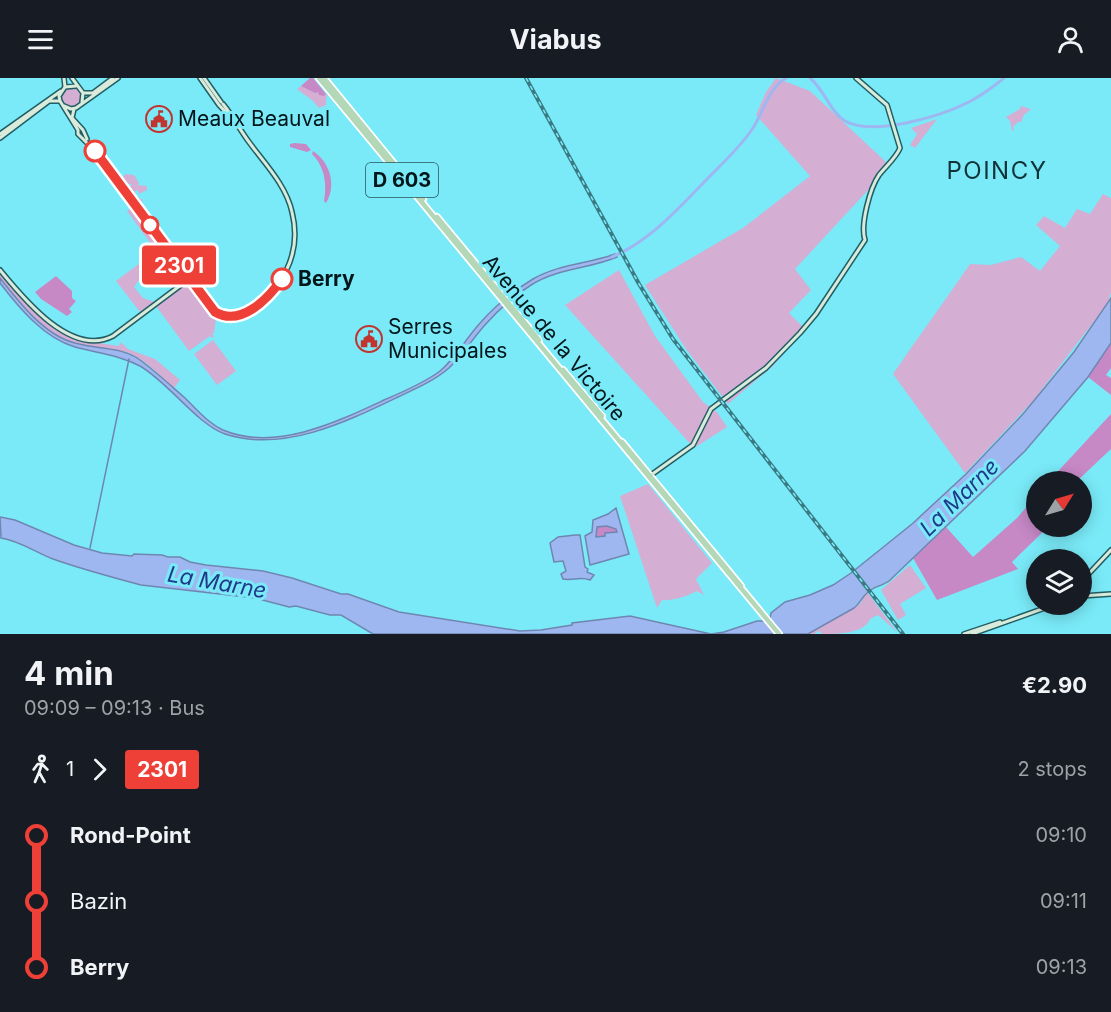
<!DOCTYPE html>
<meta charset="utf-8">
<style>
:root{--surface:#171b24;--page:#20242c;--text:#f1f3f6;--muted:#9ea1a6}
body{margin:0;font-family:Inter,sans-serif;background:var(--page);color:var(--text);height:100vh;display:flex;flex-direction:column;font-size:22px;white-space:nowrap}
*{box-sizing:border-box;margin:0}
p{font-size:20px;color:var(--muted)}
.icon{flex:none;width:33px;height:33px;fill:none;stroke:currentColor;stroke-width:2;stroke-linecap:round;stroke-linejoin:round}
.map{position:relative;height:556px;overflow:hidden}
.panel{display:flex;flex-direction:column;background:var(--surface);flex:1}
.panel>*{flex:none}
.badge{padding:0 12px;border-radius:4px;font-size:21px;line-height:39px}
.needle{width:39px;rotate:53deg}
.tools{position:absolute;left:1026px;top:393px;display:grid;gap:12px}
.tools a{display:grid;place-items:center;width:66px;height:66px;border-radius:50%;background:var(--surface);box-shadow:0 3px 15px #0003;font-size:30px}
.map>.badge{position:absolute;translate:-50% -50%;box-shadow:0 0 0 3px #fff}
.legs{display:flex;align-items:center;gap:9px;height:66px;padding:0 24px;font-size:20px}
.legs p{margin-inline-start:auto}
.summary{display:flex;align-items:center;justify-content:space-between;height:102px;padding:0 24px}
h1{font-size:33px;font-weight:700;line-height:45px}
ul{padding:0 24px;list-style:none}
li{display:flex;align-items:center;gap:21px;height:66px;font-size:22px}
li i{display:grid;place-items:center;width:9px;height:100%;margin:0 8px;background:currentColor}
li i::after{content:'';width:15px;height:15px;margin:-8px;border:4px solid;border-radius:50%;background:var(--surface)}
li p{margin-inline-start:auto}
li:first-child i{background:linear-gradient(#0000 50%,currentColor 0)}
li:last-child i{background:linear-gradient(currentColor 50%,#0000 0)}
header{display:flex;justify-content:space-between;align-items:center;height:78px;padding:0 24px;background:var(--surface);font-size:27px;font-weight:700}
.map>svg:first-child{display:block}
.green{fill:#d4aed3}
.forest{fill:#c689c6}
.water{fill:#9eb7f1;stroke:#6f87b0;stroke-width:1.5;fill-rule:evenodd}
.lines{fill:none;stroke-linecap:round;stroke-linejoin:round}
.stream{stroke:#6f87b0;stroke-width:1.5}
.canal{stroke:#9eb7f1;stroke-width:3}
.secondary-casing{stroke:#215e65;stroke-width:6}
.primary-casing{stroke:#fff;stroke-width:8}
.secondary{stroke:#d9ebdb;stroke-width:3}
.primary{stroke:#b3d7b7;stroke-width:4.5}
.rail-casing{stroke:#3a7a83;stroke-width:4}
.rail{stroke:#7aeaf8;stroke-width:1.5;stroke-dasharray:4.5;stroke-linecap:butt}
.line-1-casing{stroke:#fff;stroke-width:14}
.line-1{stroke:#ef4038;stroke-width:9}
.stop-1-dot{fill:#fff;stroke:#ef4038;stroke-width:3}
.labels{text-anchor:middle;stroke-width:6;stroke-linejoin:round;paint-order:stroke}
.shield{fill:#7aeaf8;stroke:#25565d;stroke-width:1.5}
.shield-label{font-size:20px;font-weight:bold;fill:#00161a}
.poi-label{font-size:21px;fill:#00161a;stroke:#7aeaf8;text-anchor:start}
.stop-label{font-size:21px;font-weight:bold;fill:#00161a;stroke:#7aeaf8;text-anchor:start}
.street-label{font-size:21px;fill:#00161a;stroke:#7aeaf8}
.water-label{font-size:22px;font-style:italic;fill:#20398b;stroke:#7aeaf8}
.quarter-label{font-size:24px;letter-spacing:1.5px;fill:#0f3338;stroke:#7aeaf8}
</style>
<header><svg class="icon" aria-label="menu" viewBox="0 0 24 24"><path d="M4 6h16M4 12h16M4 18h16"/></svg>Viabus<svg class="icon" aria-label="person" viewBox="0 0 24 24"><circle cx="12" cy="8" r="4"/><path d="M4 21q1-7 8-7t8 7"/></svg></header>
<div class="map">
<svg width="1111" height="556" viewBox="0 0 1111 556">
<rect width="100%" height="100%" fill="#7aeaf8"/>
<path class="green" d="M776,0L810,13L886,84L870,110L795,191L811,212L789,235L805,251L773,288L728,326L686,271L645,207L743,150L810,98L756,37L766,14Z
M301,8L318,14L324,18L326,16L327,17L326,13L328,19L326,18V27L319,30L313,23L297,11Z
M61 19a10 10 0 1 1 20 0a10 10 0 1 1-20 0Z
M1021,28L1031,31L1024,37L1021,44H1018L1013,49L1014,51L1012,53L1010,43L1006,39L1020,31Z
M937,41L915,70L910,67L917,56L911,50Z
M125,96L134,97L139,105L138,107L147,108V112L139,116L138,112L135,113L137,119L143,122L140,125L144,134L127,112L132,106H128L125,109L119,101L123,100Z
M1103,116L1111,120V214L1108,225L1033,323L965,395L893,296C918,259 945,223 970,186L991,187L1021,179L1040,193L1060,168L1036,147L1044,138L1065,150L1077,131L1090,136Z
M131,130L158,164L159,166L154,170L127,133Z
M160,170L163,171L184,202L177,207L169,197L157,204V206L152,210L144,201L139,202L134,209L143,220L155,224L140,234L116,203Z
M619,192L655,258L703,324L717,334L727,349L694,370L565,227Z
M0,195C36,238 60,261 119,268L121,264L128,271L155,281L180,302L174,310C160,298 143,279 126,274C107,269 85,271 67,263C40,250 19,224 0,200Z
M187,205L214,238H207L216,241L214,255H212L214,259L212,260L210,258L189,273L156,228Z
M213,262L236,293L217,307L194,276Z
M648,406L712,485L696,501L704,517L697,513C687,518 674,523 662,522L657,530L620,418Z
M910,487L926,510L900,526L906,537L898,542L881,512Z
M867,514L897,554L878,537L870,541C864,556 837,556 822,556L819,553L814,556H808L854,530L860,526Z"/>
<path class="forest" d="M310,0H313L326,16L324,18L319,17L318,14L315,15L301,8Z
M294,65L306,66L311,72L307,74L290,69V66Z
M313,73C330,84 337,107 326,125L324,123C327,106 325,89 312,76Z
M56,198L72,213V220L76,223L69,231L72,234L67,238L41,221L35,214Z
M1111,265V290L1106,297L1111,300V317L1088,299Z
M1111,336V371L1077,403H1049Z
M1036,418V448L1048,449L1012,484L1018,491L937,522L913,480L946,449L973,479L1017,440Z
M607,448L616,451L618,454L605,455V458L596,459L597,449Z"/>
<path class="water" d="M615,176L617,179C589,191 558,190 531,207C514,218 497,233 484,248C472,262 462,277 449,290C434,303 415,311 398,319C346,344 283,375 225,356C198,347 168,304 140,288C119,277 97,275 75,269C44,260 19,230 0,205V200C20,225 46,260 79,266C98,271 123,269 140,282C155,293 170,307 185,320C196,331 208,345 223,352C275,374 337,344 384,322C403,314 424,305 440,293C457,279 466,260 481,244C495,228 515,212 533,201C559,186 588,186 615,176Z
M1111,220V265L1088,299L1025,373L889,503C882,508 872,509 867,515C861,520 860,526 854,530L808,556H711L724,554L757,543H766L770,540L771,535L785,524L810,517L833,507L851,495L912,446L966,396L1023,336L1074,274Z
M616,430L629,476L590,487L585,458L592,454L593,442L608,436ZM607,448L616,451L617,454L605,455V458L596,459L597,449Z
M0,439L15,442L74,467L102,475L132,478L134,476L162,477L168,479H180L190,484L206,487L263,493L292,500L341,516H348L399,534L520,553L541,552L572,547V545L630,538L711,556H373L341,537H330L296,528L289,529L255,520L141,507C111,499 81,491 53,481C35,474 20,463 1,460Z
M575,457H580L585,489L588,491L587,494L594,497L590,502C581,498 572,503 563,501L561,496L566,493L563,483L554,484L550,465L558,459Z"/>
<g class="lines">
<path class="stream" d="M90,470L129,281"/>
<path class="canal" d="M810,0C824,11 830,34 845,43C874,59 941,38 969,24C982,17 993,9 1004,0
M612,179C650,163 680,129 708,100C723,85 739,70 751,53C764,35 767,11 786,0"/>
<defs>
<path id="secondary" d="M64,0L65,9
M72,0L83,15L82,24
M200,0L219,27L233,42
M204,0L221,24
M76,8L65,9L59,18L60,23L78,52V56L93,71L211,231C238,254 275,218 286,193C295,175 297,154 292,134C286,107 265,86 249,64C240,52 233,38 223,26
M83,15H93L113,0
M64,28L71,31L76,30L118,0
M74,31L72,40L83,52L87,61
M0,56L61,13
M0,60L49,23H60
M0,192C23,220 71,280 113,258L189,201
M651,397L693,367L711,331L766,290L800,255L816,236L865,162C860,147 870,110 879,97C886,88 896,80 900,70L887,27L856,0
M1082,503L1111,472
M1082,518L1111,516
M964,556L1000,544
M972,556L1056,526"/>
<path id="primary" d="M319,0L779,556
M324,0L423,121
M437,139L539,262
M563,292L602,338
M622,364L741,508"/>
</defs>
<use href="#secondary" class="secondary-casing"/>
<use href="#primary" class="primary-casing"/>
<use href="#secondary" class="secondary"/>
<use href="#primary" class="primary"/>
<defs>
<path id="rail" d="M526,0L639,206L673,261L903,556"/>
</defs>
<use href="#rail" class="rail-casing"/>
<use href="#rail" class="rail"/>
</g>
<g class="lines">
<defs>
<path id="line-1" d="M95,73L215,234C241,249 268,221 282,201"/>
</defs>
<use href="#line-1" class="line-1-casing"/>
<use href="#line-1" class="line-1"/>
</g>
<defs>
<symbol id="civic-ring" viewBox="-11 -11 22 22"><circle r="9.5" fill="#7aeaf8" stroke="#c23430" stroke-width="1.5"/><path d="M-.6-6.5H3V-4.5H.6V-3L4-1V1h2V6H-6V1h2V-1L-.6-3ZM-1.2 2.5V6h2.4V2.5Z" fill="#c23430"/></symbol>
</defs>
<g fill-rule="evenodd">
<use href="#civic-ring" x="144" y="26" width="30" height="30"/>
<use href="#civic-ring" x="354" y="246" width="30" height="30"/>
</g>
<g class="stop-1-dot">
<circle cx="95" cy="73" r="10"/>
<circle cx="150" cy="147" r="8"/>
<circle cx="282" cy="201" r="10"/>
</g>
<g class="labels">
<rect class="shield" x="366" y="85" width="72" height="34" rx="4.5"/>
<g class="shield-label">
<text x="402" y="109">D 603</text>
</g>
<g class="poi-label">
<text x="178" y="48">Meaux Beauval</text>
<text x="388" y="256">Serres<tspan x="388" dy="24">Municipales</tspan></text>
</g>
<g class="stop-label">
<text x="298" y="208">Berry</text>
</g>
<g class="street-label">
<text transform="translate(554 260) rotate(50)" y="7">Avenue de la Victoire</text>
</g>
<g class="water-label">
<text transform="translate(959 419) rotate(-44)" y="8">La Marne</text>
<text transform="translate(217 504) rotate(10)" y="8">La Marne</text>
</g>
<g class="quarter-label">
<text x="997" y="101">POINCY</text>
</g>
</g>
</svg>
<div class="tools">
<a><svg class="needle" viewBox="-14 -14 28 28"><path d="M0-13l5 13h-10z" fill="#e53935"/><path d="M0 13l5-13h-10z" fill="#9ea1a6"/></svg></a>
<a><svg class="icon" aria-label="layers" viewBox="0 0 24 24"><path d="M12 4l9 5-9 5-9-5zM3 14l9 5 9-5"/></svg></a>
</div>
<b class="badge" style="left:179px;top:187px;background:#ef4038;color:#fff">2301</b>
</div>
<section class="panel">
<div class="summary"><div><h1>4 min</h1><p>09:09 – 09:13 · Bus</p></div><b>€2.90</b></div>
<div class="legs"><svg class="icon" aria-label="walk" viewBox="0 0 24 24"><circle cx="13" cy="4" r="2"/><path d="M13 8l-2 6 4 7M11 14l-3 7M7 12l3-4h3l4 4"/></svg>1<svg class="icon" aria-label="forward" viewBox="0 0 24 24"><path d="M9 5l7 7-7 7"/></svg><b class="badge" style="background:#ef4038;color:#fff">2301</b><p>2 stops</p></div>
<ul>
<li><i style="color:#ef4038"></i><b>Rond-Point</b><p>09:10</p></li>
<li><i style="color:#ef4038"></i><span>Bazin</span><p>09:11</p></li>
<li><i style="color:#ef4038"></i><b>Berry</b><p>09:13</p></li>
</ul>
</section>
